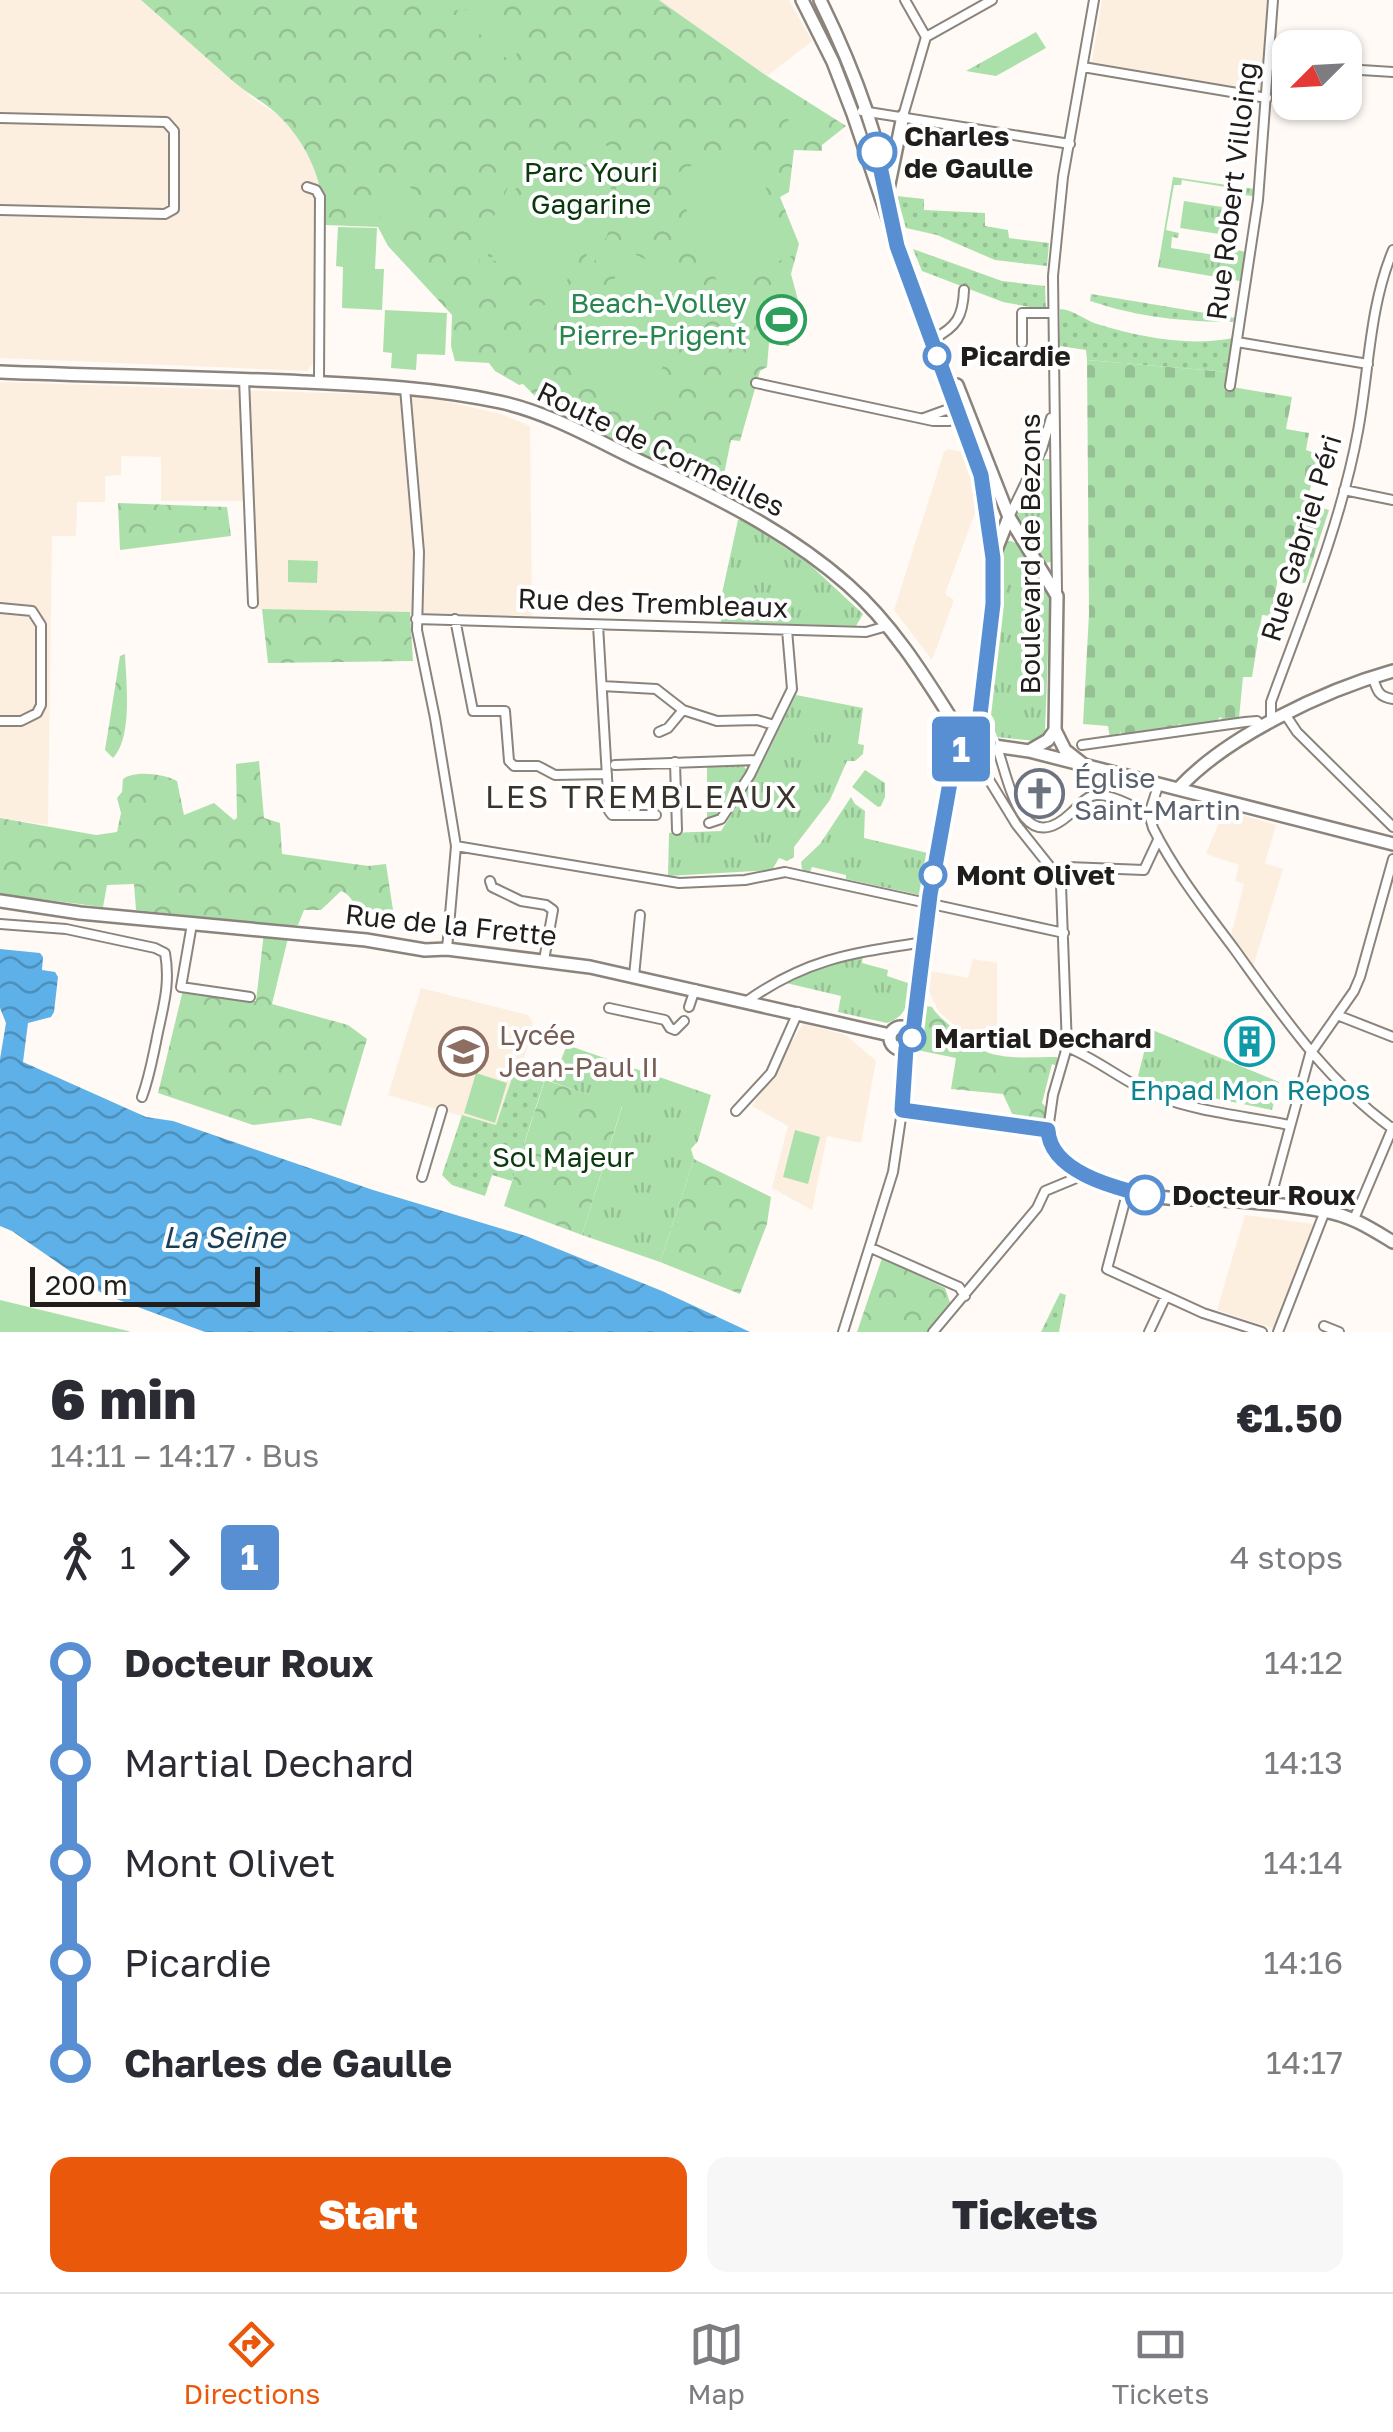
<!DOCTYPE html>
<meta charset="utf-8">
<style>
:root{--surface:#fff;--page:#f7f7f7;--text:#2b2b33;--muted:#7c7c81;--line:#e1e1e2;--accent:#ea580c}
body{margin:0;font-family:"Golos Text",sans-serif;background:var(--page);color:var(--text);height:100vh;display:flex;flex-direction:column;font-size:38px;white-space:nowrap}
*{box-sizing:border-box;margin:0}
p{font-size:32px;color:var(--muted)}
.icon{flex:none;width:55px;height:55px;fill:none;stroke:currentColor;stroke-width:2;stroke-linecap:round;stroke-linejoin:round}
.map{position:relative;height:1332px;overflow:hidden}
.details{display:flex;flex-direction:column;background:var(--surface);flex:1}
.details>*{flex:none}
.badge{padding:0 20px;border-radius:8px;font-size:35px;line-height:65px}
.needle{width:65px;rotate:246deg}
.controls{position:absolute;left:1272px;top:30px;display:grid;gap:20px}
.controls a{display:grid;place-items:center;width:90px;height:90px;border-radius:20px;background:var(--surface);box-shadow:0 2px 8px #0004;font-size:50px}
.scale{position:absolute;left:30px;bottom:25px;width:230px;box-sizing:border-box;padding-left:10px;border:5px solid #201d1b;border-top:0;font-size:28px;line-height:35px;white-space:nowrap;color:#201d1b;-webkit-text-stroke:8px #fff;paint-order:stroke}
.map>.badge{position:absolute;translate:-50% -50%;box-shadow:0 0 0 5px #fff}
.legs{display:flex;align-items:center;gap:15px;height:110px;padding:0 50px;font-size:32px}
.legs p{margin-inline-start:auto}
.summary{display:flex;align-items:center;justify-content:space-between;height:170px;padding:0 50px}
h1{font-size:55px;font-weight:800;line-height:75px}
.primary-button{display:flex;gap:20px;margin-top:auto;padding:20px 50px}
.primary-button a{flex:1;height:115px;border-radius:20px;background:var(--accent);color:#fff;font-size:40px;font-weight:800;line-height:115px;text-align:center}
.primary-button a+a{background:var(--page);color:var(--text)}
ul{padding:0 50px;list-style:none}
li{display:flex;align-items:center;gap:35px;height:100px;font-size:38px}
li i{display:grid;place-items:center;width:15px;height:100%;margin:0 12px;background:currentColor}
li i::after{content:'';width:25px;height:25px;margin:-12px;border:8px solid;border-radius:50%;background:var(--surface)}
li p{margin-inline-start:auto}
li:first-child i{background:linear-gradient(#0000 50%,currentColor 0)}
li:last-child i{background:linear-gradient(currentColor 50%,#0000 0)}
.dock{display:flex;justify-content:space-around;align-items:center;height:140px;border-top:2px solid var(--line);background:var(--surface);font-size:28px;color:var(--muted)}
.dock a{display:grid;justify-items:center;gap:5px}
.dock .selected{color:var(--accent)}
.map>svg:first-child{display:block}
.built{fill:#fcefe0}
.grass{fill:url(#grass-tufts)}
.forest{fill:url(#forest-crowns)}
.cemetery{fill:url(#cemetery-stones)}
.garden{fill:url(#garden-dots)}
.pitch{fill:#ace0ab;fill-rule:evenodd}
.water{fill:url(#water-waves)}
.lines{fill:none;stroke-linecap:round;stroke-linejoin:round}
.street-casing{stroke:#8b847d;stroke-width:12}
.secondary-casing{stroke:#8b847d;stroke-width:16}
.street{stroke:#fff;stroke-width:8}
.secondary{stroke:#fff;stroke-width:11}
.line-1-casing{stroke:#fff;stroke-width:22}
.line-1{stroke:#588fd2;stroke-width:15}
.stop-1-dot{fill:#fff;stroke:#588fd2;stroke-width:5}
.labels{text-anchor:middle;stroke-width:8;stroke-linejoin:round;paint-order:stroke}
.stop-label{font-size:28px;font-weight:bold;fill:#201d1b;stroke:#fff;text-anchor:start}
.park-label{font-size:28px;fill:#0a390d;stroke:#fff}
.street-label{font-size:28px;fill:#201d1b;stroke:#fff}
.leisure-label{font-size:28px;fill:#27864d;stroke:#fff;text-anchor:end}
.worship-label{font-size:28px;fill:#5b616d;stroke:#fff;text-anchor:start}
.education-label{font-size:28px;fill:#785e54;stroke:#fff;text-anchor:start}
.culture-label{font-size:28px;fill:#0d838f;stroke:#fff}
.water-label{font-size:30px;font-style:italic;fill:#1a3e55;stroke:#fff}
.quarter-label{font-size:32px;letter-spacing:2.5px;fill:#3a342d;stroke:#fff}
</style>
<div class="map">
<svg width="1393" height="1332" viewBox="0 0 1393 1332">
<defs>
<pattern id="grass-tufts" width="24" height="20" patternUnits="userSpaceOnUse" patternTransform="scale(2.5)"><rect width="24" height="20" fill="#ace0ab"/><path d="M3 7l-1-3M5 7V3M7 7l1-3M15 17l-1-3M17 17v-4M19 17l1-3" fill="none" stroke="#94c093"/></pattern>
<pattern id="forest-crowns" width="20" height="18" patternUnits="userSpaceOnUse" patternTransform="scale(2.5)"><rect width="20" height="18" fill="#ace0ab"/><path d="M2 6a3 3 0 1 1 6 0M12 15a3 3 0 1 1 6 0" fill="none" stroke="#94c093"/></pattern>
<pattern id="cemetery-stones" width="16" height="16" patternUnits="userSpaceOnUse" patternTransform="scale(2.5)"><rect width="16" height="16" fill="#ace0ab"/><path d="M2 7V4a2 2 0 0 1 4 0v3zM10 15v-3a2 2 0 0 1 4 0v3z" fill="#94c093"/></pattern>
<pattern id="garden-dots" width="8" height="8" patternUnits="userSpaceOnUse" patternTransform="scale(2.5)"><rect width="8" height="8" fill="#ace0ab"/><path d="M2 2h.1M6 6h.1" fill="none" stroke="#94c093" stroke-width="1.8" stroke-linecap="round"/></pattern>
<pattern id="water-waves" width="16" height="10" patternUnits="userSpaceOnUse" patternTransform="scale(2.5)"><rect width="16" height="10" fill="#5db1e8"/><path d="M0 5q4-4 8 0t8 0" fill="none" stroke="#4c8fbb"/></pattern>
</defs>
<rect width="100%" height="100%" fill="#fffaf5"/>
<path class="built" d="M0,0H141L255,100L280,116L298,137L311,162L324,198L325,346L307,371L0,358Z
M659,0H789L812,41L767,76Z
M1102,0H1267L1262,92L1092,62Z
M0,382L422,396L501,414L530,426L532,616L249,609L248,501H161V457L121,456V475L105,476V502H77L76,536H52L48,825L0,818Z
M948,449L968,453L976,510L945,594L954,600L932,660L894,610L944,452Z
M1224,810L1276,825L1265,863L1283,869L1253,967L1231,935L1244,884L1235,881L1239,865L1206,854Z
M973,959L997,963V1036L964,1033L939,1012L928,989L931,971L968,978Z
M421,988L528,1015L532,1021L533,1032L519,1071L514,1072L496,1126L388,1095Z
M803,1024L846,1035L876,1061L861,1143L827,1136L812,1210L772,1188L788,1126L752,1106Z
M1245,1215L1313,1224L1275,1329L1217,1310Z"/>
<path class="grass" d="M1036,32L1046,48L996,76L966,71Z
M1173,177L1254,189L1253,196L1244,195V190L1182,180L1181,185H1174L1166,230L1179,233L1178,238L1172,237L1171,248L1215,255L1218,244L1245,252L1240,281L1158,267Z
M1184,201L1222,207L1219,234L1180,228Z
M1043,459H1050L1051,562L1044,563L1015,517Z
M738,520H743L807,562L863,614L856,626L721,622V598Z
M1011,541L1020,545L1050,599L1045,732L1035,741L997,737L989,719L998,637L1001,549L1004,542Z
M796,695L863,708L858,744L864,745L863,754L855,761H847L830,800L794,847V857L787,861L779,858L772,870L668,876L669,833L721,831L757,774Z
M740,762L747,770L716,816L707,818V764Z
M865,770L885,783V797L881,806L878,807L852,787Z
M1073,771L1101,781L1097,792L1086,793L1077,788Z
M851,797L855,804L865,811L864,838L932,854L924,893L920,895L846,879V875L812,867L809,874L802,869L801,862L820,844Z
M863,954L862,963L888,970L887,976L911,984C909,1002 906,1017 887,1023L838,1012L841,996L786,983V980L826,961Z
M1150,1029L1279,1082L1272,1110L1164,1088L1138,1076Z
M567,1045L711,1095L698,1141L691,1149L694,1159L660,1262L582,1235L622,1107L552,1082Z"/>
<path class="forest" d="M141,0H659L767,76L846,126L822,145V151L794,150L789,192L780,197L799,244L791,274L798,300L789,346L769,343L767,367L760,371L740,441L731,440L720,494L540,401L523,384L519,385L495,371L489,363L455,361L451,346L452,315L388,246L378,227L325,225C324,183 308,143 277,114C264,102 248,94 234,82C203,55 172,27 141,0Z
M118,503L227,507L231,536L120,550Z
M262,609L410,612L413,661L268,663Z
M125,654C126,681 133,737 113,758L105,750L120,656Z
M259,761L264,818L280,823L282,854L368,866L386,864L393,910L379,920L376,926H370V915C353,909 354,896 341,891L321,910H304L298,925L291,926L272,1004L348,1025L367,1039L341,1126L310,1118L253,1125L158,1093L183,990L256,1001L265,924L136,910L134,884L107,885L103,907L0,894V818L96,835L117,832L121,813L117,798L122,792L123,779C135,770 164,774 177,781L184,815L214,803L234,820L237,818L236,764Z
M926,1006L932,1007C938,1017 946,1021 954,1030C986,1063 1014,1057 1057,1057V1066L1052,1064L1042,1103L1047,1108L1048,1116L1041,1120L1014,1118L1003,1094L951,1089L956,1058L917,1050Z
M545,1080L622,1106L582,1235L504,1206Z
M694,1159L771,1197L767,1224L740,1294L660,1262Z
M882,1258L945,1288L952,1308L931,1332H857Z"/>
<path class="cemetery" d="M1087,360L1228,372L1226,386L1292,397L1286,429L1309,433L1306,450L1318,454L1307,503L1329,510L1305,583L1278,578L1271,616L1262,615L1252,677H1243L1239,718L1225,721L1220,717L1216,722L1186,727L1179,724L1176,729L1127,736L1120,732L1117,738L1110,739L1108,726L1083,724L1089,614Z"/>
<path class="garden" d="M897,196L924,199V210L985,213V226L1008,230L1009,238L1049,243L1047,266L995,260L937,235L906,228Z
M913,249L1002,281L1045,286L1046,310L1003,302L922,271Z
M1091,294L1235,318V322C1184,322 1138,317 1090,301Z
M1060,309C1075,310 1084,320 1097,324C1139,337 1190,347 1233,338L1228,372L1087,360L1086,350L1060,346Z
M514,1072L544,1082L512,1181L492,1175L485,1196L452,1185L442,1175L462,1115L496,1125Z
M1060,1293L1066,1295L1059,1332H1041Z"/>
<path class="pitch" d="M440,0H472L516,42L518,51L515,57L506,58L499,52L494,54L488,52L486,40L476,30L466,9L443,12Z
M789,114L810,117L808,135L787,131Z
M562,130C582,131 601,137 614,153C623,163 622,171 635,177L566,321L557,317L560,308C543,316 524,315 508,306C461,279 482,241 500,204C509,186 517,166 528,148L540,137ZM564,139C594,141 619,160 616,192C609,211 599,229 590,248C573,283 554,327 507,295C494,286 485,271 488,255C491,230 521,181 533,157L545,145Z
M747,143L794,255L719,286L672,176L717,152L719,155Z
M543,151L613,184L561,293L491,259Z
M395,175L428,202L401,235L369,208Z
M338,227L377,228L375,269H384L382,310L342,308L343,267L336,266Z
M628,251L701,286L644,406L570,370Z
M778,298L795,302L787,341L770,337Z
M385,310L447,313L445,355L417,354L416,370L391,368L392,353L383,352Z
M288,560L318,561L317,583L288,582Z
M476,1073L507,1083L495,1123L464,1113Z
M795,1130L820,1137L808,1184L783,1177Z
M0,1300L128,1331L130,1332H0Z"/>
<path class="water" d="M0,949L40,953L43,957L42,970L55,972L58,977L54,1012L51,1017L28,1023L23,1062L146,1117L173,1121L373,1190L526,1236L662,1291L750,1332H205L103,1294L12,1231L0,1226V1059L6,1023L0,1008Z"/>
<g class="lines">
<defs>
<path id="street" d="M926,37L992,0
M1270,65L1290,66
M1083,67L1267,98
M1345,69L1393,72
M862,111L1070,144
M903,116L926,37L905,0
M0,118L166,122L174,131V209L165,214L0,210
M307,187L316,190L320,197L319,382
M933,339C957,327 963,316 964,290
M1237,342L1368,364
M1022,343V313H1053
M244,379L253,603
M756,383L933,421H949L959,413
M1230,386L1258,200L1273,0
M405,388L419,552L417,630L435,718L456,846L447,949
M924,418L946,410L958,413
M1344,490L1393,500
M1009,517L1042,449L1051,418
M1057,591L1053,276L1063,177L1094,0
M0,608L32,611L41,625V705L37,713L21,721H0
M416,619L866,632L887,626
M455,619L473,711H505L509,761L514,766H538L555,775L607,774
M598,625L609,811L612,815H656
M1373,678C1377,691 1379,697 1393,699
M602,686L656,689L683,710L717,721L757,720L774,725
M1285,714L1297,732L1393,827
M1271,720V702C1303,614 1341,524 1358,431C1369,372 1369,307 1393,250
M659,732L668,728L683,710
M966,742L1016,824L1059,878L1061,885L1067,1047L1053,1095L1048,1130
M996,744C1009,781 1021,860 1071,813C1079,806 1087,795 1097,795C1114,795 1134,807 1149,814
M1082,745L1245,722L1257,721L1261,725
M675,762L677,830
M615,765L756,760
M1159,783L1149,814L1153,828C1175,872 1206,911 1235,950C1284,1018 1325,1079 1393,1129
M709,823L721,819L750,775L792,689L787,630
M456,846L679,883L745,880L785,872L1064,933
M1054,871L1068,867L1144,870L1158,840
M490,881L492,887L521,901L546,905L553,910L544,960
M0,924L66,929L155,948L165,953C171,986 162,1010 156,1042C152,1061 149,1078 142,1097
M192,924L181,987L250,997
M634,976L640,915
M747,1001C808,958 853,953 924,942
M689,1007L695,989
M609,1008L665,1020L670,1028L675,1030L684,1021
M1337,1015L1393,1037
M1067,1047C1099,1060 1125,1083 1157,1096C1198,1112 1246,1116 1289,1125
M736,1111L771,1073L798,1012
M422,1177L442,1110
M1128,1190L1107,1269L1203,1313L1262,1332
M1269,1204L1310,1054L1354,991L1360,977L1393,859
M1354,1219L1393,1127
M871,1248L959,1287L965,1296
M1324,1326L1339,1332
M843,1332L893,1172L902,1111
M933,1332L1037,1208L1045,1191L1086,1174
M1149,1332L1166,1296
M1278,1332L1325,1211"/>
<path id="secondary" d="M802,0L833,62L853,114L897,245L981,475L993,557V604L979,723L988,743
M820,0C851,63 879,133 889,203
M888,189L903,116
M0,372C101,376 203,377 304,382C369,385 436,388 500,402C550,413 594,439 640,461C713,495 787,531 848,585C897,628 931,687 966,742
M957,385L1009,517L1057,596L1055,730L1065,750L1084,765
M994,555L1009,517
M966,742L1029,751L1393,844
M1029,751L1048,740L1055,730
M1179,788C1227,736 1325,690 1393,671
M0,901L80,913L366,940L425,950L447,949L590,967L890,1035
M890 1038a11 11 0 1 1 22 0a11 11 0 1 1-22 0Z
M911,1033L930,895L955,760L979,723
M906,1049L902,1111L1048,1130C1050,1173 1132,1195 1168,1198C1186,1200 1204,1198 1222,1200C1255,1202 1290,1205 1323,1211C1350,1215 1370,1228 1393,1242"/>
</defs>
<use href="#street" class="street-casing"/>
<use href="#secondary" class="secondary-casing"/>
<use href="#street" class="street"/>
<use href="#secondary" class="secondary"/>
</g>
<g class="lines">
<defs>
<path id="line-1" d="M877,152L897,246L981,475L993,558V604L979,723L988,743L966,742L954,760L930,895L912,1040L906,1048L902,1110L1048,1130C1050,1171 1112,1187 1145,1195"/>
</defs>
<use href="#line-1" class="line-1-casing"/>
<use href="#line-1" class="line-1"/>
</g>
<defs>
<symbol id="stadium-ring" viewBox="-11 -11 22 22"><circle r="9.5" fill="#fff" stroke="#2e9e5b" stroke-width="1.5"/><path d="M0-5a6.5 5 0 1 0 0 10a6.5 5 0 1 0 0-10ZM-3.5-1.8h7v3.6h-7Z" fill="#2e9e5b"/></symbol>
<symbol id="church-ring" viewBox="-11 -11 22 22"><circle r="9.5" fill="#fff" stroke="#6b7280" stroke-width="1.5"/><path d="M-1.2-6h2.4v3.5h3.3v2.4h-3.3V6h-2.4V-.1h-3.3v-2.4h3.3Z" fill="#6b7280"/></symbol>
<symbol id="building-ring" viewBox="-11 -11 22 22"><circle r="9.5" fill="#fff" stroke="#0f9aa8" stroke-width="1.5"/><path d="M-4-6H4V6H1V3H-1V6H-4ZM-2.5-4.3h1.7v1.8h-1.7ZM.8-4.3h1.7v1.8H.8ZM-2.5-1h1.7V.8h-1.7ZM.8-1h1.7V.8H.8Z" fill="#0f9aa8"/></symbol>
<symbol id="school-ring" viewBox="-11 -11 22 22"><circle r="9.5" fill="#fff" stroke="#8d6e63" stroke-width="1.5"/><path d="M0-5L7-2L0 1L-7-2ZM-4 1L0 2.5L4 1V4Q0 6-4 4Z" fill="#8d6e63"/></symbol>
</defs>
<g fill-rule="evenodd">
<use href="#stadium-ring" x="754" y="292" width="55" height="55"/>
<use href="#church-ring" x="1012" y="766" width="55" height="55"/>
<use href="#building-ring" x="1222" y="1014" width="55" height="55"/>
<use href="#school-ring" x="436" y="1024" width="55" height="55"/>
</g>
<g class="stop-1-dot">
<circle cx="877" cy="152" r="18"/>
<circle cx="937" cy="356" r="12"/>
<circle cx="933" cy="875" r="12"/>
<circle cx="912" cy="1038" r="12"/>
<circle cx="1145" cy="1195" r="18"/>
</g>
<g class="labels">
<g class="stop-label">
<text x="904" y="146">Charles<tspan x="904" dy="32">de Gaulle</tspan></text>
<text x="960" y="366">Picardie</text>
<text x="956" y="885">Mont Olivet</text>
<text x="934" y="1048">Martial Dechard</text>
<text x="1172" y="1205">Docteur Roux</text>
</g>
<g class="park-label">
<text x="591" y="182">Parc Youri<tspan x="591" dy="32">Gagarine</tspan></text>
<text x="563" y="1167">Sol Majeur</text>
</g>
<g class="street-label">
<text transform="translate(1232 191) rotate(-83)" y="10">Rue Robert Villoing</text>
<text transform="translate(661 449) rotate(26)" y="10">Route de Cormeilles</text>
<text transform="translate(1301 538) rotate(-73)" y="10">Rue Gabriel Péri</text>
<text transform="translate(1030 554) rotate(-90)" y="10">Boulevard de Bezons</text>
<text transform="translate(653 603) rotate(2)" y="10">Rue des Trembleaux</text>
<text transform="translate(451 925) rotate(6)" y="10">Rue de la Frette</text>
</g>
<g class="leisure-label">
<text x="747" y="313">Beach-Volley<tspan x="747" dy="32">Pierre-Prigent</tspan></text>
</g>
<g class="worship-label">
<text x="1074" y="788">Église<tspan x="1074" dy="32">Saint-Martin</tspan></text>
</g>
<g class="education-label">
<text x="499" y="1045">Lycée<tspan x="499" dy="32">Jean-Paul II</tspan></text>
</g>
<g class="culture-label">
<text x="1250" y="1100">Ehpad Mon Repos</text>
</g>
<g class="water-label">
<text x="224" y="1248">La Seine</text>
</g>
<g class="quarter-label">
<text x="642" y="808">LES TREMBLEAUX</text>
</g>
</g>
</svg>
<div class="controls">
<a><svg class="needle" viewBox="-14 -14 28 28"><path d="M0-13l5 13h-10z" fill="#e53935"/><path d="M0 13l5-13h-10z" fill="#7c7c81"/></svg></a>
</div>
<div class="scale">200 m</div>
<b class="badge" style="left:961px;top:749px;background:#588fd2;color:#fff">1</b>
</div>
<section class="details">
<div class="summary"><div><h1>6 min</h1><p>14:11 – 14:17 · Bus</p></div><b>€1.50</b></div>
<div class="legs"><svg class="icon" aria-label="walk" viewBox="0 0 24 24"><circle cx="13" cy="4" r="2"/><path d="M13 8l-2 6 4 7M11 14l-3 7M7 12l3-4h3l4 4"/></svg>1<svg class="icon" aria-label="forward" viewBox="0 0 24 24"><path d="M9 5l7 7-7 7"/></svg><b class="badge" style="background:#588fd2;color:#fff">1</b><p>4 stops</p></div>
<ul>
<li><i style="color:#588fd2"></i><b>Docteur Roux</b><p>14:12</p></li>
<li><i style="color:#588fd2"></i><span>Martial Dechard</span><p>14:13</p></li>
<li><i style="color:#588fd2"></i><span>Mont Olivet</span><p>14:14</p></li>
<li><i style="color:#588fd2"></i><span>Picardie</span><p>14:16</p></li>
<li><i style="color:#588fd2"></i><b>Charles de Gaulle</b><p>14:17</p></li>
</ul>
<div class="primary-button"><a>Start</a><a>Tickets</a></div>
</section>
<nav class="dock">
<a class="selected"><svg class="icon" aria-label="directions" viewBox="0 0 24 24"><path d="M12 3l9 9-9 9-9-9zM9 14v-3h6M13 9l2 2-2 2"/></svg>Directions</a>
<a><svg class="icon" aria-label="map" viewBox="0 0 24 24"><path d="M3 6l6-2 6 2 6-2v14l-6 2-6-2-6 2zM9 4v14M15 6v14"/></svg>Map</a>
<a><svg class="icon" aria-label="tickets" viewBox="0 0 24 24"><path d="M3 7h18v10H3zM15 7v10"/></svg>Tickets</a>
</nav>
